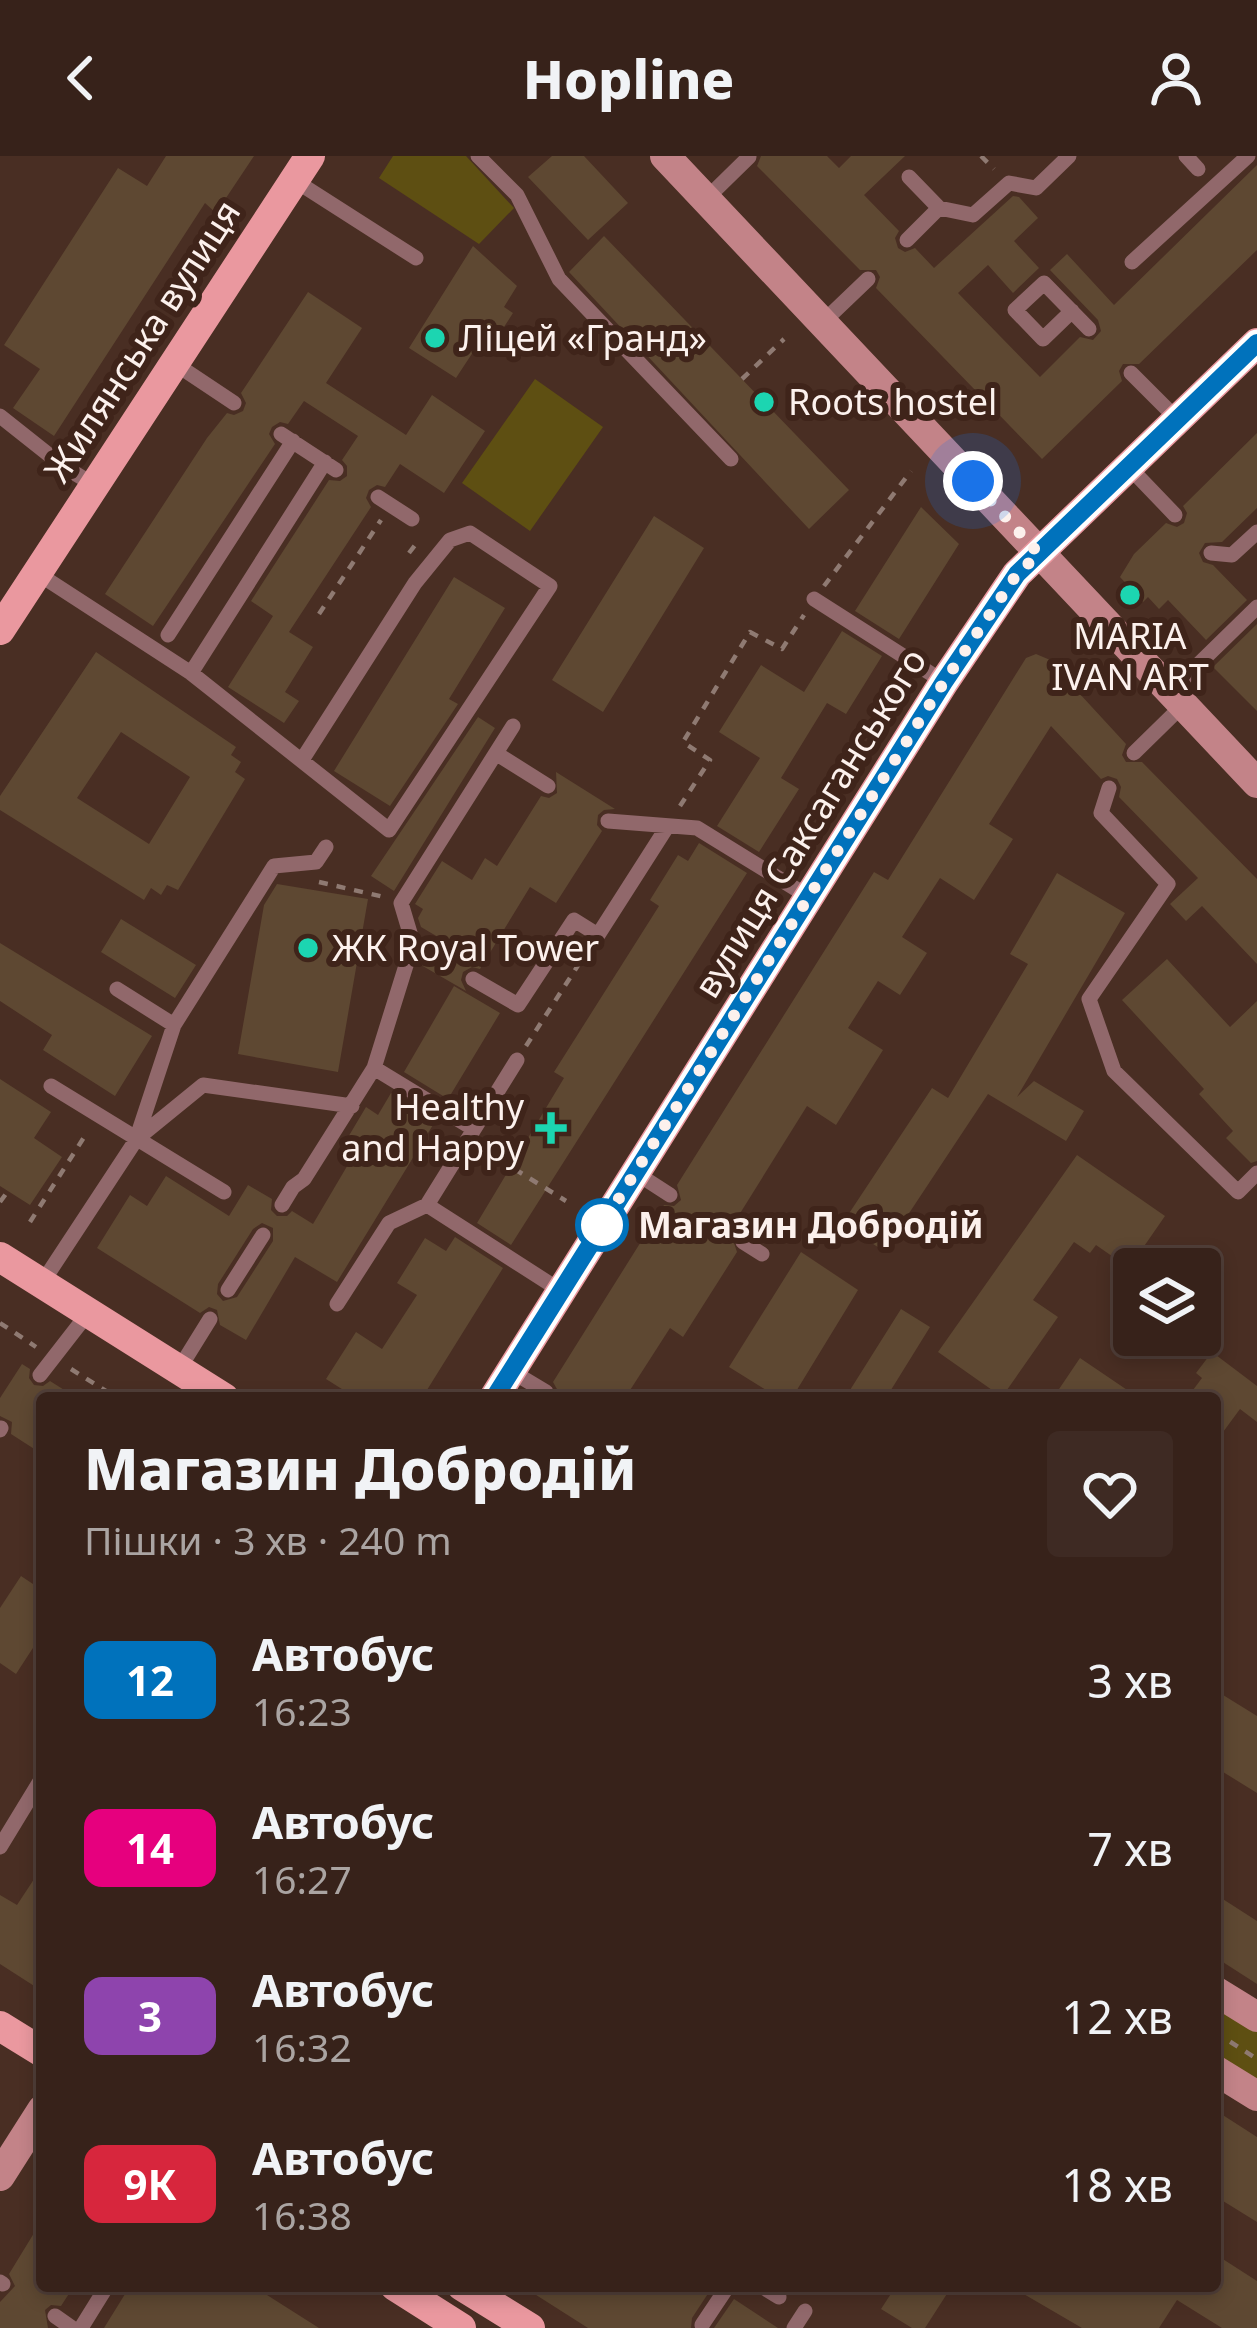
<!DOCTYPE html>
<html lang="uk">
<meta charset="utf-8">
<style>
:root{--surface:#37221a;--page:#3e2a23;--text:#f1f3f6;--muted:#aaa4a2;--line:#513f39}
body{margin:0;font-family:"Noto Sans",sans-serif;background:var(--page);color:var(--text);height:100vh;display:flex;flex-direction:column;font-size:45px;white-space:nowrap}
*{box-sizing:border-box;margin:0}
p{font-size:39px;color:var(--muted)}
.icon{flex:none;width:66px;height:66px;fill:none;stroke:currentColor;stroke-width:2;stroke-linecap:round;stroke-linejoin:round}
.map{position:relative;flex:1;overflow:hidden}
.drawer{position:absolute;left:36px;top:1236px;width:1185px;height:900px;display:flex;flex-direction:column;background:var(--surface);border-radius:12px;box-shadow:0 6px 18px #0003,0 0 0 3px var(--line)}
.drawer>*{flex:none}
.badge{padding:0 24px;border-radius:18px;font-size:42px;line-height:78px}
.controls{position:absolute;left:1113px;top:1092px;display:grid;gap:24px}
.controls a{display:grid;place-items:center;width:108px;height:108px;border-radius:12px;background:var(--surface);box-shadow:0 6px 18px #0003,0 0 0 3px var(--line);font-size:60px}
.you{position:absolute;width:60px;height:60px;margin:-30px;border:9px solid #fff;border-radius:50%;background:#1a73e8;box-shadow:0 0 0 18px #1a73e833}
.map>.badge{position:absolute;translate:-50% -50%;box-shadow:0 0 0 6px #fff}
.round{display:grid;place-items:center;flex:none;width:126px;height:126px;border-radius:12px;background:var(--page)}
.head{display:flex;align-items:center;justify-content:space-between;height:204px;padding:0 48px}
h1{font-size:57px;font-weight:800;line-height:90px}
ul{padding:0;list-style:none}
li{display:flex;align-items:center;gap:36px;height:168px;padding:0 48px}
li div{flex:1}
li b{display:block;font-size:45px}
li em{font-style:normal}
li .badge{min-width:132px;font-weight:700;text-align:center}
header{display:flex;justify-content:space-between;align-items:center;height:156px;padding:0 48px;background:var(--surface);font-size:54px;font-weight:800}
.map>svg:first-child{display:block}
.green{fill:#5e4f12}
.building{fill:#5e4832;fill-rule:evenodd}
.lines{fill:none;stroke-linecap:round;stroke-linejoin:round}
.path{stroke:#8f7a72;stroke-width:4.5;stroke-dasharray:9 9;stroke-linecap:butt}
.lane{stroke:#91686b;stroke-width:15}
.secondary{stroke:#c38388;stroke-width:30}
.primary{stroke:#ea989f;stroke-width:30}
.line-casing{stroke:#fff;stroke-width:27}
.line{stroke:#0072bc;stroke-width:18}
.walk{stroke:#fcf1ed;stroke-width:12;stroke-dasharray:0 21.6}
.poi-dot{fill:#1cd5b1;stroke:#3f241a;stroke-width:4.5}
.stop-dot{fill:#fff;stroke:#0072bc;stroke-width:6}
.labels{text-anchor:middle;stroke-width:12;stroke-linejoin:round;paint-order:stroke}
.poi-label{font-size:36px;fill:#fcf1ed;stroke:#3f241a;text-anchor:start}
.street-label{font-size:36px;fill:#fcf1ed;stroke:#3f241a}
.stop-label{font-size:36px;font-weight:bold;fill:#fcf1ed;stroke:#3f241a;text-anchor:start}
</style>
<header><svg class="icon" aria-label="back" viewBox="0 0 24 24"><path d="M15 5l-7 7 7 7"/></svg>Hopline<svg class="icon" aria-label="person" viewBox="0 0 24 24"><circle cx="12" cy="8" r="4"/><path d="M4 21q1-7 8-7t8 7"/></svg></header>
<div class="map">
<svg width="1257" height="2172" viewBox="0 0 1257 2172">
<rect width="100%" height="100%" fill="#492e23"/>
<path class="green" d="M393,0H466L514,52L479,88L379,22Z
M535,223L603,271L530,375L462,327Z
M1215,1835L1257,1861V1940L1215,1914Z"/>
<path class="building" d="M166,0H254L216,57L205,47L54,280L13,252L40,213L4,189L118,12L147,30Z
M552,0H584L628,47L588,84L528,21Z
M761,0H827L839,12L851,0H905L864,39L899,75L895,82L898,92L905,96L915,92L934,112L1013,40L1019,41L1038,62L1014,85L1039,112L1013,137L988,109L958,137L1040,221L1080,181L1093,184L1101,175L1098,164L1050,114L1067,98L1114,149L1257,9V94L1139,208H1123L1119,215L1122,225L1042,303L876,132L880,121L876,114H860L757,10Z
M604,80L849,334L809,373L569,116Z
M473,90L517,130L504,151L513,157L489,194L479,187L456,222L409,192Z
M308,136L362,172L326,227L406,279L432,239L485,275L444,337L400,308L385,331L377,329L369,334L366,342L371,351L289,476L313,491L285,536L299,545L284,567L228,531L273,460L251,445L329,324L340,325L347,320V310L342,304L358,280L304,245L288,268L280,266L272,271L269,278L275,288L153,470L105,438L207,282L227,257L234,259L243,255L246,247L241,237Z
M1257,277V352L1222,386L1205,387L1199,397L1203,406L1213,409L1247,444L1206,484L1168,444L1159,453L1148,441L1143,446L1120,421L1134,398L1166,367L1177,371L1184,367L1187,357L1183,350Z
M921,351L959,388L899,483L855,455Z
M654,360L704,392L603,556L552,524Z
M454,421L505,452L449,543L458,548L390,650L334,615Z
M1257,468V555L1213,511Z
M842,475L882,500L846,558L827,547L781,622L799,633L759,696L717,670L760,602L719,576L761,509L804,536Z
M96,496L236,591L231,599L241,606L235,616L245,623L178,734L167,729L161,739L151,732L144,744L0,654V640ZM121,576L190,621L149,688L77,642Z
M1036,498L1055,506L1082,534L1079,537L1126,588L1122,599L1126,606H1142L1257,723V808L1202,750L1186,765L1170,748L1198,722L1119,641L1121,631L1117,623L1108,620L1101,623L1051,570L989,668L1013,683L974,744L940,722L902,781L927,797L900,839L878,825L848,872L883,894L836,969L807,950L734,1067L746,1075L732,1081L737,1096L683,1181L670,1172L625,1242H556L558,1235L553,1226L664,1049L674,1050L681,1044L677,1029L874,716L888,724L1026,502Z
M478,561L495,572L394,735L371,720Z
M556,616L615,653L604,654L598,659L597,669L602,675L556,747L530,731L480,813L472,811L463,816L461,824L466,835L421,809L435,806L440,795L435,786L438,781L421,771L418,762L423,753L415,748L442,705L472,724L485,702L497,710L541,640L549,642L557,637Z
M699,687L747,717L511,1089L477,1067L564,922L554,916L659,750L650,744L678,699L688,705Z
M1057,717L1125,757L1017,941L1034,925L1084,955L1066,985L988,938L884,1095L842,1068L932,932L948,942L1028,808L1010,798Z
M277,728L368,743L338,916L238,898L264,749Z
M121,763L196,809L175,842L101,796Z
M0,787L152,880L115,940L43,894L52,879L0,845Z
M1167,803L1230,871L1257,845V1005L1251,1007L1226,982L1233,975L1199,938L1204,933L1122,844Z
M454,830L500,857L448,943L404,916Z
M0,923L51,956L34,982L62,1001L30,1049L0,1030Z
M391,937L436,964L337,1126L295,1101L246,1184L220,1169L217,1154L209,1151L200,1157L97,1092L130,1039L147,1050L166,1020L229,1060L248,1029L272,1043L271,1054L277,1060H287L292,1055L313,1068L356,995L344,988L366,951L378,959ZM262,1067L273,1072V1085L237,1141L223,1145L217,1138L218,1128L253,1073Z
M1077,999L1165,1060L1129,1112L1096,1089L1090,1097L1074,1086L1033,1144L1058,1161L1002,1241L938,1196Z
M455,1081L503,1112L422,1242H356L326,1223L356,1176L382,1193L417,1139L397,1127L425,1082L446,1095Z
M801,1096L858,1134L792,1242H779L729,1211Z
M901,1153L930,1171L886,1242H845Z
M1212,1196L1257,1230V1266L1240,1253L1215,1287V1242H1187L1202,1222L1196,1217Z
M1080,1202L1139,1242H1053Z
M22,1208L30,1213L29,1222L34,1229L43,1230L50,1225L77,1242H42V1298L11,1278L12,1266L0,1260V1242Z
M21,1420L42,1434V1478L16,1518L0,1507V1452Z
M1215,1534L1257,1560V1637L1215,1611Z
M42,1711V1835L0,1808V1739L17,1749Z
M1215,1738L1257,1765V1828L1215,1801Z
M1215,1954L1257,1981V2066L1215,2040Z
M42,2064V2130H74L61,2150L51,2149L45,2154L48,2172H0V2146L15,2130L9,2118Z
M1215,2098L1257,2125V2172H1222L1177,2144L1159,2172H1082L1010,2130H1215Z
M130,2130H253L319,2172H104Z
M522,2130H713L692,2162L691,2172H588Z
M896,2130H952L925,2172H912L881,2153Z
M734,2143L778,2172H714Z"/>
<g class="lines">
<path class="path" d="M981,0L994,13
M742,223L784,183
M409,397L419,384
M824,430L911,315
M319,458L381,364
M680,650L710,604L683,586L750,476L782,493L804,459
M319,726L384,741
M526,890L588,794
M484,994L566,1045
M0,1046L8,1035
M30,1066L88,975
M0,1167L36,1191
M71,1213L117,1242
M1215,1876L1257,1903"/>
<path class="lane" d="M478,0L517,39L559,123L731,303
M1186,0L1198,13
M909,21L939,52L973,59L1009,27L1036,32L1069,0
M294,24L416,102
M706,43L749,1
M907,84L939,52
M1132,106L1248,0
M1072,155L1043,183L1015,154L1044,127L1089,173
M822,167L868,123
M174,207L234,247
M1131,217L1178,264
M0,260L63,310L94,329
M281,278L336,314
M1128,310L1175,359
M378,341L412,363
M1211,397L1232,399L1257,376
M37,417L191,517L325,306
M814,443L944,526
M168,479L293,285
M191,517L389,674L550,430L470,377L450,384L415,427L302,604
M1170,536L1257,451
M1134,597L1183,549
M497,598L548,630
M1109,632L1101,657L1168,728L1089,843L1114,915L1238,1036L1257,1017
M608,665L697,672L809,741
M413,787L428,796
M473,823L518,849L574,764L598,779L667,671
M174,869L274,710L316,706L326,691
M374,912L474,973
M51,930L224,1036
M138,982L203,929L352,950
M636,1017L670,1039
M282,1049L293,1031L304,1023L374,912L413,787L401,747L513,570
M427,1049L561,1135
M743,1086L762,1098
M42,1127L136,984L174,869L117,833
M228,1134L263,1079
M337,1148L389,1067L427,1049L517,904
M179,1213L210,1163
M511,1215L546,1236
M40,1219L89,1156
M0,1274L1,1272
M0,1691L42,1622
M0,2126L3,2128
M761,2130L779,2141
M55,2160L72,2172
M702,2169L728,2130
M81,2172L107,2130
M794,2172L805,2155"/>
<path class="secondary" d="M665,0L1257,627
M1215,1835L1257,1861
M1215,1914L1257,1940
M0,2020L42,1954"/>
<path class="primary" d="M0,474L310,0
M0,1101L224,1242
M494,1242L944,526L1017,418L1257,187
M0,1870L42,1896
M395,2130L461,2172
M462,2130L530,2172"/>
</g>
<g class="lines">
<defs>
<path id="line" d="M494,1242L944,526L1017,418L1257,187"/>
</defs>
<use href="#line" class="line-casing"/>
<use href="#line" class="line"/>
<path class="walk" d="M602,1069L599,1074L944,526L1017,418L1039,398L973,325"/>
</g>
<g class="poi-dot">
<circle cx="435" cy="182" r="12"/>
<circle cx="764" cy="246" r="12"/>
<circle cx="1130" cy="439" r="12"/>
<circle cx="308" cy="792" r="12"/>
<path d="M545 954h12v12h12v12h-12v12h-12v-12h-12v-12h12z"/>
</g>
<circle class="stop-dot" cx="602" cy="1069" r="24"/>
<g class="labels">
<g class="poi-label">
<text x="459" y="195">Ліцей «Гранд»</text>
<text x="788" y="259">Roots hostel</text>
<text x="1130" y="493" text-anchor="middle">MARIA<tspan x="1130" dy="41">IVAN ART</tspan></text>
<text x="332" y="805">ЖК Royal Tower</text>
<text x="524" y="964" text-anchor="end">Healthy<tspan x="524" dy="41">and Happy</tspan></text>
</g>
<g class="street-label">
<text transform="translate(142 185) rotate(-57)" y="13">Жилянська вулиця</text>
<text transform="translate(810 667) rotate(-58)" y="13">вулиця Саксаганського</text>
</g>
<g class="stop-label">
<text x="638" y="1082">Магазин Добродій</text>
</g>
</g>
</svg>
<div class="controls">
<a><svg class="icon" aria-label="layers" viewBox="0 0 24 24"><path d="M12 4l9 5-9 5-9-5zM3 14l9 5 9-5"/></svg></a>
</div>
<div class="you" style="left:973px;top:325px"></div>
<section class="drawer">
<div class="head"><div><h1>Магазин Добродій</h1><p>Пішки · 3 хв · 240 m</p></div><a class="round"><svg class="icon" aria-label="heart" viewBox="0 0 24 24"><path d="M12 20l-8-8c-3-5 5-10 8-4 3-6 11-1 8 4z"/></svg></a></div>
<ul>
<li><span class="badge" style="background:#0072bc;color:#fff">12</span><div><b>Автобус</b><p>16:23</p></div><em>3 хв</em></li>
<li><span class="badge" style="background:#e6007e;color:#fff">14</span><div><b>Автобус</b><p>16:27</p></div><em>7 хв</em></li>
<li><span class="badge" style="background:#8e44ad;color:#fff">3</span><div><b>Автобус</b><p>16:32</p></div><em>12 хв</em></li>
<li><span class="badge" style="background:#d7263d;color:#fff">9К</span><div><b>Автобус</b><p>16:38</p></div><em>18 хв</em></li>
</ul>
</section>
</div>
